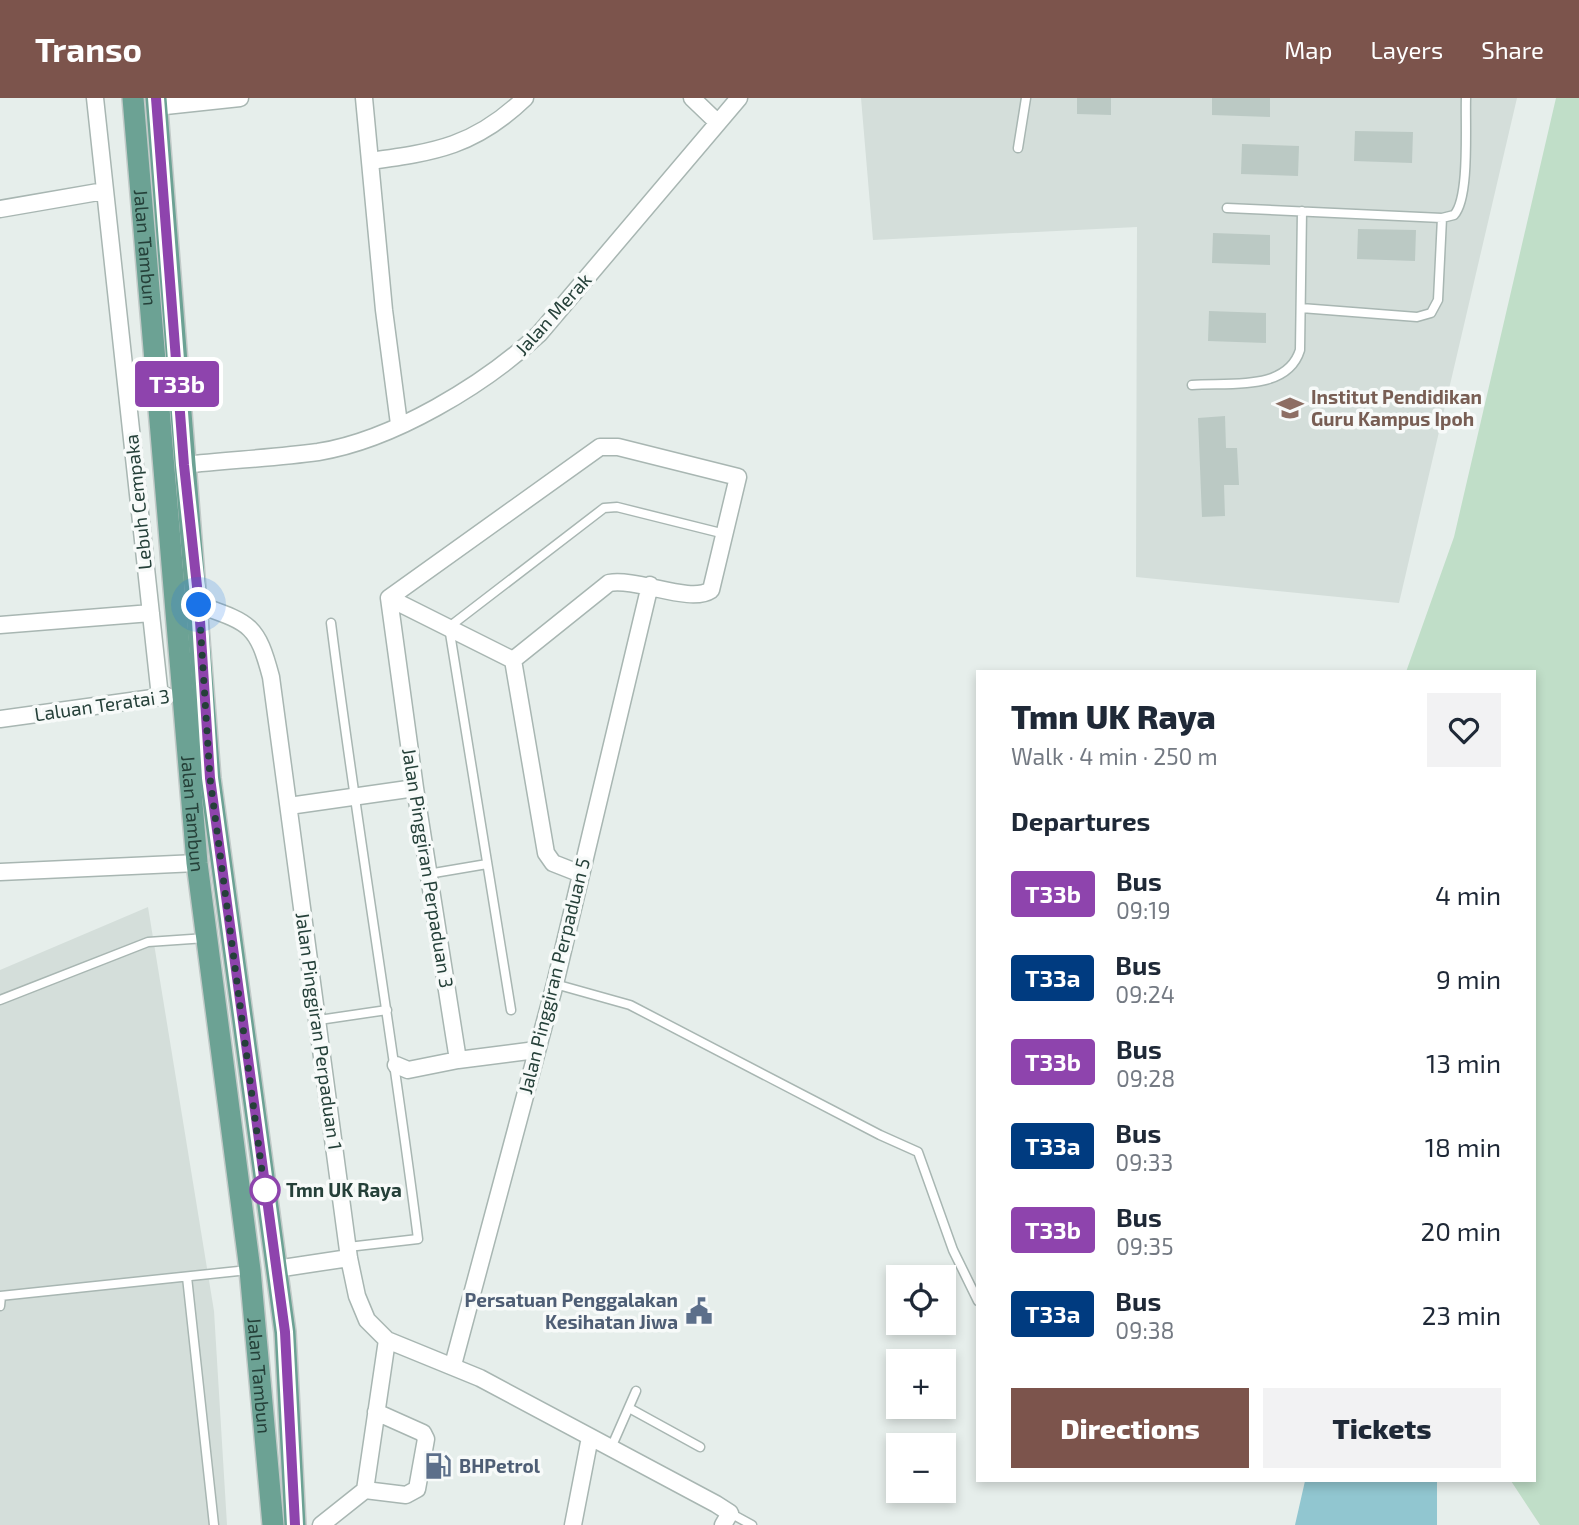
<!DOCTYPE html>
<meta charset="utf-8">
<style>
:root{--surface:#fff;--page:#f2f2f3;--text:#1f2937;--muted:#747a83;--accent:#7c544c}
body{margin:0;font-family:"Exo 2",sans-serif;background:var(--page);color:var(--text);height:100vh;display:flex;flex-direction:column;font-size:26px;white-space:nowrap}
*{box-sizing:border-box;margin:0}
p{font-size:23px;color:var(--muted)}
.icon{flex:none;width:38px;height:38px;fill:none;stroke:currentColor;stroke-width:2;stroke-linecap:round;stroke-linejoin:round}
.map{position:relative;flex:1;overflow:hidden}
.details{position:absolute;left:976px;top:572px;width:560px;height:812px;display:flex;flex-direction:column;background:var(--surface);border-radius:0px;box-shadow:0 4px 10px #0003}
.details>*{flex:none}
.badge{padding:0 14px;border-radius:5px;font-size:24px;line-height:46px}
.tools{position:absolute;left:886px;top:1167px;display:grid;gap:14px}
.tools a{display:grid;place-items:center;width:70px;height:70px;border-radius:0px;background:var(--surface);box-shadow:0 4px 10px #0003;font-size:35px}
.you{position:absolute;width:35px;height:35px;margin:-18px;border:5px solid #fff;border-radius:50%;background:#1a73e8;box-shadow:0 0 0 10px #1a73e833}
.map>.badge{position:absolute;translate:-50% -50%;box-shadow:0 0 0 4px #fff}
h2{padding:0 35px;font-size:26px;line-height:63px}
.round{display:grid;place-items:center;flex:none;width:74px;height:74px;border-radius:0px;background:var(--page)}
.head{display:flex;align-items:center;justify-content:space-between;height:119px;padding:0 35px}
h1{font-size:33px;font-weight:800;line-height:52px}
.primary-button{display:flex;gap:14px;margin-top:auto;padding:14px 35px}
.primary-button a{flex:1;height:80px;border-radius:0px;background:var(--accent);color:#fff;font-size:28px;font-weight:800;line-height:80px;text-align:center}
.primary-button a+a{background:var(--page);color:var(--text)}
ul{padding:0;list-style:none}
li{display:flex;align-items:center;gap:21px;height:84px;padding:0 35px}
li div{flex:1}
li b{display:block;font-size:26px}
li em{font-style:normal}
li .badge{min-width:77px;font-weight:700;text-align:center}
header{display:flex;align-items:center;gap:42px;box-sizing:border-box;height:98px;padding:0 35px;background:var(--accent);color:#fff}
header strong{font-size:33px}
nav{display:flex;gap:38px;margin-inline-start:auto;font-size:24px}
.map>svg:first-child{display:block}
.built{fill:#d4deda}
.green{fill:#c0dec8}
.water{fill:#91c6d0}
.building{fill:#bbc9c4}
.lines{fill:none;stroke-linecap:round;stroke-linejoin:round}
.service-casing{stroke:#a8b6b2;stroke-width:11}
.minor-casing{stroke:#a8b6b2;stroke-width:19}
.primary-casing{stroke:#c2cac8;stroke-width:24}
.service{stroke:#fff;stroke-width:8}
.minor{stroke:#fff;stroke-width:16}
.primary{stroke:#6ca294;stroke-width:21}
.line-casing{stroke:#fff;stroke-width:16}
.line{stroke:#8e44ad;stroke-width:10}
.walk{stroke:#254039;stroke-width:7;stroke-dasharray:0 12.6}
.stop-dot{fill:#fff;stroke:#8e44ad;stroke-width:3.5}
.labels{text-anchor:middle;stroke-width:7;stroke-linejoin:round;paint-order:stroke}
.street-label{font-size:19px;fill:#254039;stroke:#f7faf9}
.education-label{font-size:19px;font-weight:bold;fill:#785e54;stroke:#f7faf9;text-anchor:start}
.stop-label{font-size:19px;font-weight:bold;fill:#254039;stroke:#f7faf9;text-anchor:start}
.service-label{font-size:19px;font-weight:bold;fill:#4e5e75;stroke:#f7faf9;text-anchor:end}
</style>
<header>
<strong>Transo</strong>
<nav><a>Map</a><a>Layers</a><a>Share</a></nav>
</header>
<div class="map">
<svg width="1579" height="1427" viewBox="0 0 1579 1427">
<rect width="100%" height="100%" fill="#e6eeeb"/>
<path class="built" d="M861,0H1517L1399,505L1136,479L1137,129L873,142Z
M148,809L214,1213L227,1427H0V872Z"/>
<path class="green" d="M1556,0H1579V1427H1540L1511,1383L1535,1382V574H1406L1454,439Z"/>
<path class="water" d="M1305,1383H1437V1427H1295Z"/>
<path class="building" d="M1077,0H1111V17L1077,16Z
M1212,0H1270V19L1212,17Z
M1355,33L1413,34L1412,65L1354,63Z
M1242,46L1299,48L1298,78L1241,76Z
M1358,131L1416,132L1415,163L1357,161Z
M1213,135L1270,137V167L1212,165Z
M1209,213L1266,215V245L1208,243Z
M1225,318L1226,350H1237L1239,387H1224L1225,418L1202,419L1198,320Z"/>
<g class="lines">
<defs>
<path id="service" d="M1018,50L1026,0
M1227,110L1442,120L1454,117C1470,100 1465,26 1466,0
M1301,210L1417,219L1431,215L1438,202L1442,120
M1192,287C1228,284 1287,294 1300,252L1302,113
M331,525C357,731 392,935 418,1141L348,1149
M428,776L487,766
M555,886L630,907L880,1037L918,1054L953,1152L978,1203
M0,902L148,844L206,840
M511,912L449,529L604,410L617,409L725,436
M319,922L387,912
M187,1179L214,1427
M0,1198L248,1172
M0,1208L1,1198
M629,1310L700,1349
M611,1350L636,1293
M730,1415L752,1427"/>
<path id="minor" d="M95,0L160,599
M364,0L384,212L399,326
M692,0L717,24
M156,9L240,0
M370,63C436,54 475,48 525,0
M0,111L104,93
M184,367C228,362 274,360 318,354C393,342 484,287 539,236L739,0
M389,500L600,349H618L738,379L711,492C690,506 638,480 609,485L513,562L546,755L553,765L581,776
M389,500L415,690L458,962L536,952
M389,500L513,562
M199,507C250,525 257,526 271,579L349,1160L357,1198L367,1222L387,1242L480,1280L716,1406L730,1415L723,1427
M0,527L151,515
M0,621L167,598
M289,708L415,690
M0,774L197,765
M396,967L408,972L458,962
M276,1171L349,1160
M453,1267L555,886L650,487
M365,1392L387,1242
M321,1427L365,1392L406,1397L417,1391L426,1341L423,1335L376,1314
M573,1427L590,1339"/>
<g id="primary">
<path id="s1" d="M133,0L197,765L250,1172L273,1427"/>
<path d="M156,0L210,680L285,1234L295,1427"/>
</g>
</defs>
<use href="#service" class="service-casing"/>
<use href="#minor" class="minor-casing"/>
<use href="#primary" class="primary-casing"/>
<use href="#service" class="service"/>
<use href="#minor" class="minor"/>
<use href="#primary" class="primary"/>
</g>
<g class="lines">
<defs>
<path id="line" d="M156,0L184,367L199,507L210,680L285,1234L295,1427"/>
</defs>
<use href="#line" class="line-casing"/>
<use href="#line" class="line"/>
<path class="walk" d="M199,507L210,680L265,1096V1092"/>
</g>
<defs>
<symbol id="university-bare" viewBox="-9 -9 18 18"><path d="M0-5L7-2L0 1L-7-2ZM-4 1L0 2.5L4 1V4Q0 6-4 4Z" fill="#8d6e63" stroke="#f7faf9" stroke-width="2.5" paint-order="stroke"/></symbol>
<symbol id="civic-bare" viewBox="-9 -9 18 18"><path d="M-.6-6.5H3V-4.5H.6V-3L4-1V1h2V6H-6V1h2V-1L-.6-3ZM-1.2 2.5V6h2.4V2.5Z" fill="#5c6f8a" stroke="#f7faf9" stroke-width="2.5" paint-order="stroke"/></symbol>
<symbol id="fuel-bare" viewBox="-9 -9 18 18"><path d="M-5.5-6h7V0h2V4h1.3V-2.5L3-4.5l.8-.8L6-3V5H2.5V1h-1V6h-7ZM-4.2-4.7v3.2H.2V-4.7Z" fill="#5c6f8a" stroke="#f7faf9" stroke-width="2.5" paint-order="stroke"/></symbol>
</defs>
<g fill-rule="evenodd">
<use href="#university-bare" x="1271" y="291" width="38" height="38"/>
<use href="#civic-bare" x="680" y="1194" width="38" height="38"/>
<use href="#fuel-bare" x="419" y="1349" width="38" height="38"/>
</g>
<circle class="stop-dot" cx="265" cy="1092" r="14"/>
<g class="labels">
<g class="street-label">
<text dy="7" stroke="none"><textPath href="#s1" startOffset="150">Jalan Tambun</textPath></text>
<text transform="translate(553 216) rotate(-48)" y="7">Jalan Merak</text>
<text transform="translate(138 404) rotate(-96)" y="7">Lebuh Cempaka</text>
<text transform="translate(102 607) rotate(-8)" y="7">Laluan Teratai 3</text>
<text dy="7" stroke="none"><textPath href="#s1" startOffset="718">Jalan Tambun</textPath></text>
<text transform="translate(428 770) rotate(81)" y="7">Jalan Pinggiran Perpaduan 3</text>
<text transform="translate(554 878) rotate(-76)" y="7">Jalan Pinggiran Perpaduan 5</text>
<text transform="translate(319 933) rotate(82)" y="7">Jalan Pinggiran Perpaduan 1</text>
<text dy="7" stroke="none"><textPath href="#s1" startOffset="1284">Jalan Tambun</textPath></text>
</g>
<g class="education-label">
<text x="1311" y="306">Institut Pendidikan<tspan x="1311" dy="22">Guru Kampus Ipoh</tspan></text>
</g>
<g class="stop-label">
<text x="286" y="1099">Tmn UK Raya</text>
</g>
<g class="service-label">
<text x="678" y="1209">Persatuan Penggalakan<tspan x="678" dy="22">Kesihatan Jiwa</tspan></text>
<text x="459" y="1375" text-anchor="start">BHPetrol</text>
</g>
</g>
</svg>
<div class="tools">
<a><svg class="icon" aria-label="locate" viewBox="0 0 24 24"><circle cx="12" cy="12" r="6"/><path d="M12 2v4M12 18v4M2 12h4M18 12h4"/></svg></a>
<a>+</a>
<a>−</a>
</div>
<div class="you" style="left:199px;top:507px"></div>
<b class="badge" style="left:177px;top:286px;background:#8e44ad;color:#fff">T33b</b>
<section class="details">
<div class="head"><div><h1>Tmn UK Raya</h1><p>Walk · 4 min · 250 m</p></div><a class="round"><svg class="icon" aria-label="heart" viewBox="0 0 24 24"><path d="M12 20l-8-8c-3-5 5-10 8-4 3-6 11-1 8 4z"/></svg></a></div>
<h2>Departures</h2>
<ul>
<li><span class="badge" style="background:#8e44ad;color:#fff">T33b</span><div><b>Bus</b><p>09:19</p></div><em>4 min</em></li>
<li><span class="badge" style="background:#003b80;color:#fff">T33a</span><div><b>Bus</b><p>09:24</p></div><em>9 min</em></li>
<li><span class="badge" style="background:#8e44ad;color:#fff">T33b</span><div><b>Bus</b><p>09:28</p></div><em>13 min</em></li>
<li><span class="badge" style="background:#003b80;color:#fff">T33a</span><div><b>Bus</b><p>09:33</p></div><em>18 min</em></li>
<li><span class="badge" style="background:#8e44ad;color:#fff">T33b</span><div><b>Bus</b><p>09:35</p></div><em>20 min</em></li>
<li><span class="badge" style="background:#003b80;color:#fff">T33a</span><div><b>Bus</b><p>09:38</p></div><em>23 min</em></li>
</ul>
<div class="primary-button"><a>Directions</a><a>Tickets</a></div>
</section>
</div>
